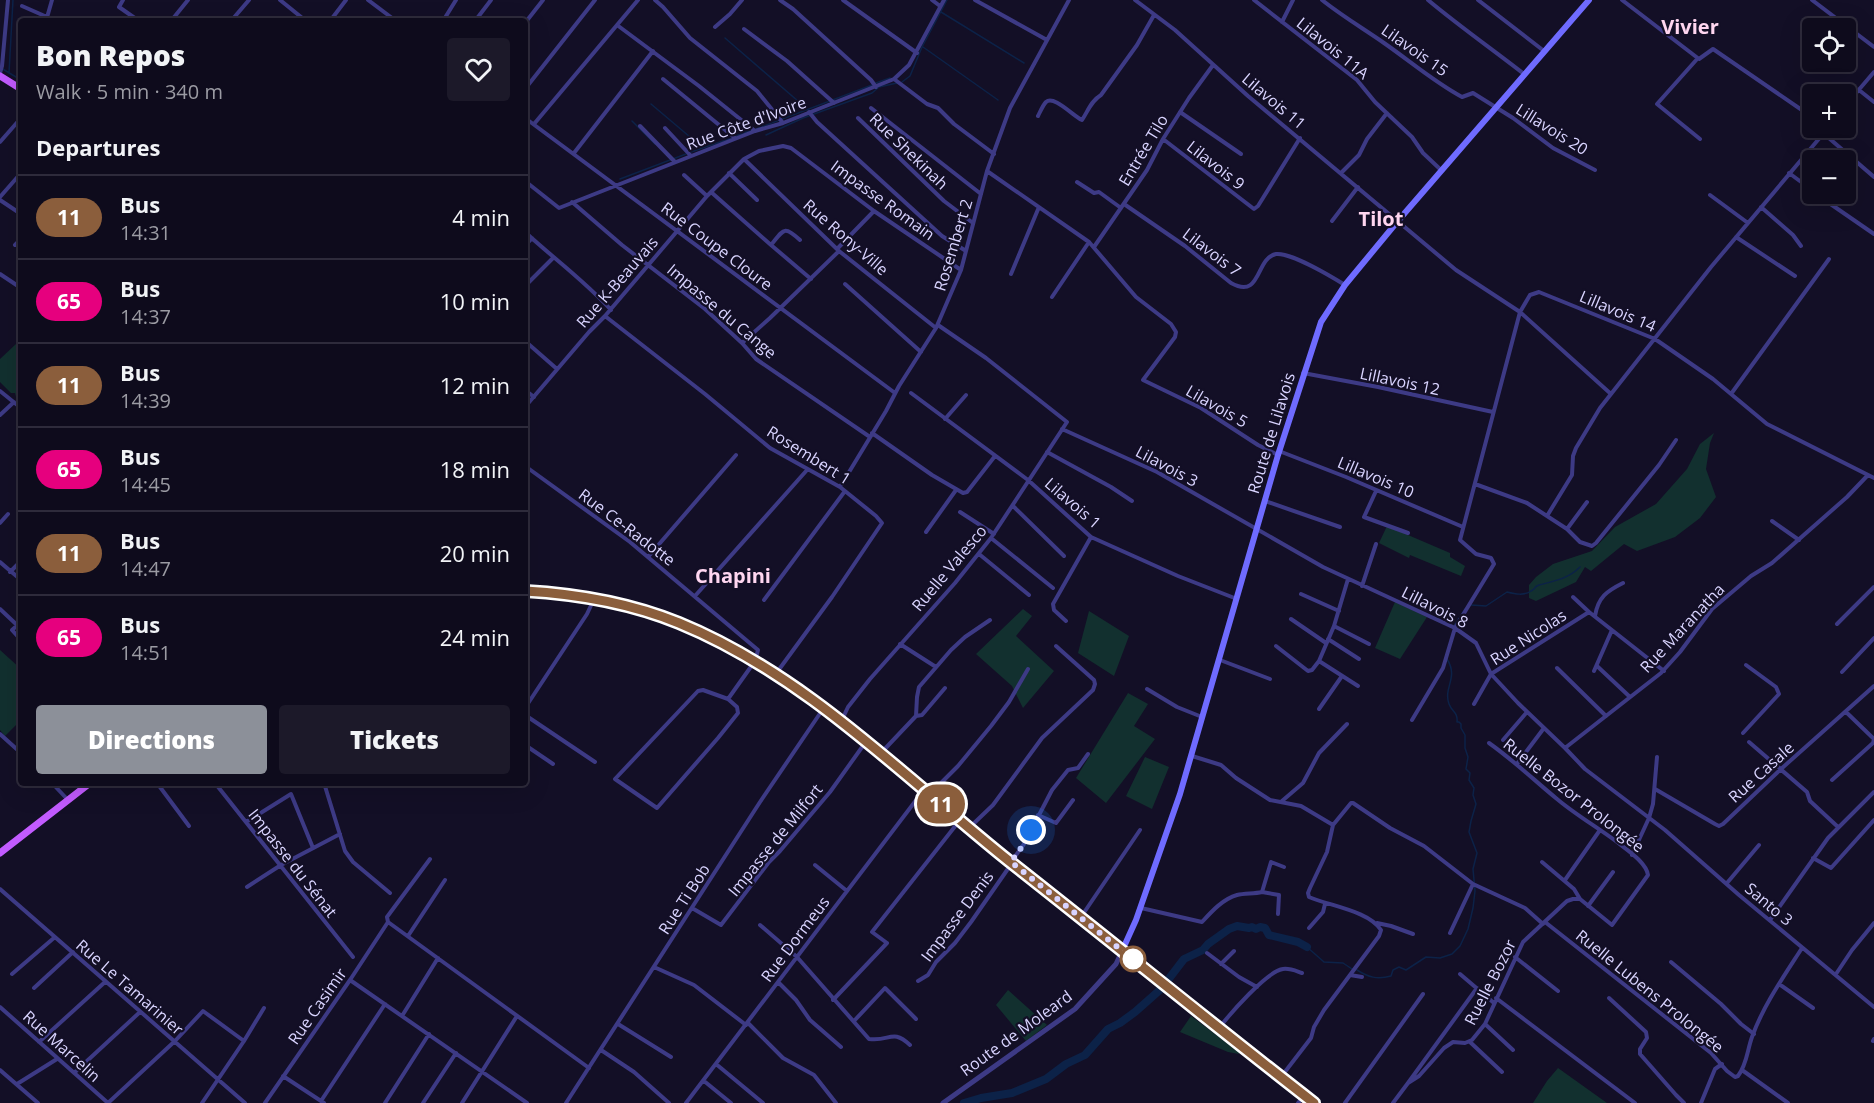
<!DOCTYPE html>
<meta charset="utf-8">
<style>
:root{--surface:#0e0b1c;--page:#1c1929;--text:#f1f3f6;--muted:#9b9ba3;--line:#2e2b3b;--accent:#8c9099}
body{margin:0;font-family:"Open Sans",sans-serif;background:var(--page);color:var(--text);height:100vh;display:flex;flex-direction:column;font-size:22px;white-space:nowrap}
*{box-sizing:border-box;margin:0}
p{font-size:20px;color:var(--muted)}
.icon{flex:none;width:33px;height:33px;fill:none;stroke:currentColor;stroke-width:2;stroke-linecap:round;stroke-linejoin:round}
.map{position:relative;flex:1;overflow:hidden}
.details{position:absolute;left:18px;top:18px;width:510px;height:768px;display:flex;flex-direction:column;background:var(--surface);border-radius:6px;box-shadow:0 6px 24px #0002,0 0 0 2px var(--line)}
.details>*{flex:none}
.badge{padding:0 12px;border-radius:20px;font-size:21px;line-height:39px}
.controls{position:absolute;left:1802px;top:18px;display:grid;gap:12px}
.controls a{display:grid;place-items:center;width:54px;height:54px;border-radius:6px;background:var(--surface);box-shadow:0 6px 24px #0002,0 0 0 2px var(--line);font-size:30px}
.you{position:absolute;width:30px;height:30px;margin:-15px;border:4px solid #fff;border-radius:50%;background:#1a73e8;box-shadow:0 0 0 9px #1a73e833}
.map>.badge{position:absolute;translate:-50% -50%;box-shadow:0 0 0 3px #fff}
h2{padding:0 18px;font-size:22px;line-height:54px}
.round{display:grid;place-items:center;flex:none;width:63px;height:63px;border-radius:6px;background:var(--page)}
.overview{display:flex;align-items:center;justify-content:space-between;height:102px;padding:0 18px}
h1{font-size:28px;font-weight:800;line-height:45px}
.button{display:flex;gap:12px;margin-top:auto;padding:12px 18px}
.button a{flex:1;height:69px;border-radius:6px;background:var(--accent);color:#fff;font-size:24px;font-weight:800;line-height:69px;text-align:center}
.button a+a{background:var(--page);color:var(--text)}
ul{padding:0;list-style:none}
li{display:flex;align-items:center;gap:18px;height:84px;padding:0 18px;border-top:2px solid var(--line)}
li div{flex:1}
li b{display:block;font-size:22px}
li em{font-style:normal}
li .badge{min-width:66px;font-weight:700;text-align:center}
.map>svg:first-child{display:block}
.green{fill:#12302f}
.lines{fill:none;stroke-linecap:round;stroke-linejoin:round}
.stream{stroke:#0c2248;stroke-width:1.5}
.river{stroke:#0c2248;stroke-width:8}
.minor{stroke:#3d3a85;stroke-width:4}
.tertiary{stroke:#3d3a85;stroke-width:5}
.secondary{stroke:#6f6bff;stroke-width:6}
.primary{stroke:#c25bff;stroke-width:7}
.line-casing{stroke:#fff;stroke-width:14}
.line{stroke:#8b5e3c;stroke-width:9}
.walk{stroke:#d9d4ff;stroke-width:6;stroke-dasharray:0 10.8}
.stop-dot{fill:#fff;stroke:#8b5e3c;stroke-width:3}
.labels{text-anchor:middle;stroke-width:4.5;stroke-linejoin:round;paint-order:stroke}
.street-label{font-size:16px;fill:#d9d4ff;stroke:#130f26}
.quarter-label{font-size:20px;font-weight:bold;fill:#ffd6f0;stroke:#130f26}
</style>
<div class="map">
<svg width="1874" height="1103" viewBox="0 0 1874 1103">
<rect width="100%" height="100%" fill="#130f26"/>
<path class="green" d="M16,344L21,349V401L16,397L15,393H11L0,382V359Z
M1714,433L1710,443L1706,469L1716,497L1700,518L1675,537L1637,551L1624,544L1591,571L1585,567L1576,582L1536,601L1529,598V585L1536,577L1553,564L1592,551L1615,527L1656,504L1687,469L1700,444Z
M1387,526L1450,553V557L1465,566L1461,576L1410,555L1409,558L1379,543Z
M1395,602L1427,617L1400,659L1375,648Z
M1023,609L1032,616L1016,636L1054,671L1023,708L1012,686L976,654Z
M1089,611L1129,636L1114,676L1078,653Z
M0,650L21,669V720L5,736L0,730Z
M1128,693L1148,704L1134,726L1155,739L1106,803L1076,778Z
M1145,757L1169,767L1152,809L1126,796Z
M1008,990L1047,1025L1026,1041L996,1005Z
M1191,1016L1239,1052V1054L1228,1052L1180,1032Z
M1558,1068L1607,1103H1533L1547,1081Z"/>
<g class="lines">
<path class="stream" d="M941,12L1024,63
M174,21L178,16
M725,38L806,108
M923,47L998,100
M1,68L21,80
M9,73L13,0
M902,82L910,76L922,47L947,0
M876,83L890,78
M651,104L703,148
M632,121L655,144
M756,129L872,85
M766,135L803,118L872,93L879,87L897,83
M736,136L751,130
M691,152L732,138
M620,179L686,154
M1471,605L1486,606L1507,592C1515,594 1524,596 1531,591C1538,587 1532,588 1539,585C1554,581 1568,579 1580,567
M1454,626L1465,609
M1307,947L1324,962L1343,963L1352,969
M1357,970C1368,977 1377,980 1391,976L1393,970L1399,967L1406,970L1426,957L1440,958L1452,954L1460,946L1468,929L1473,908L1475,891L1473,869L1477,853L1469,832L1471,821L1476,804L1473,795L1474,788L1469,780L1470,773L1466,769L1468,757L1465,748V735L1461,728V724L1459,722H1457C1458,712 1452,712 1449,704C1443,687 1459,678 1447,659"/>
<path class="river" d="M964,1103L981,1098L1012,1093L1046,1079L1066,1064L1085,1055L1108,1029L1120,1023L1135,1012L1161,989L1184,959L1203,950L1208,944L1229,929L1237,926L1249,928L1252,927L1256,929L1260,927L1265,928L1269,935L1298,942L1307,947"/>
<path class="minor" d="M123,0L119,7L139,21
M280,0L306,21
M368,0L396,21
M655,0L663,7L690,38L757,91L783,123
M780,0L793,9L871,80L876,87
M843,0L917,53
M932,0L940,6
M975,0L1047,40
M1135,0L1175,30L1248,96L1456,270L1520,312L1530,295L1539,292L1655,339L1713,379L1767,424L1874,478
M1254,0L1357,80L1375,102L1412,137L1423,153L1441,170
M1322,0C1342,16 1364,29 1384,43C1410,61 1434,82 1462,97L1473,93L1513,118L1553,148L1595,170
M1428,0C1459,26 1492,49 1524,74
M1478,0L1544,51
M1622,0L1699,59L1713,49L1812,117
M1812,0L1874,47
M22,6L47,17
M46,21L52,0
M171,21L188,0
M231,21L249,0
M330,21L346,0
M443,21L456,0
M475,21L491,0
M1282,22L1293,0
M525,23L543,0
M617,25L699,86L755,131
M715,27L730,14L742,0
M744,29L787,61L834,103
M1698,58L1657,104L1700,139
M0,73L2,66L8,0
M663,79L735,138
M894,79L927,104L938,108L954,124L994,154
M525,89L595,0
M1859,90L1874,102
M1845,106L1874,72
M871,108L981,194
M809,112L817,122L942,236L966,251
M1180,112L1241,154
M1038,116C1040,112 1043,105 1046,102C1054,95 1073,116 1082,120C1088,111 1091,101 1101,95L1137,45L1154,15
M525,118L895,393
M858,118L944,201L973,223
M534,124L638,0
M640,126L675,162
M665,128L691,156
M1823,133L1874,177
M1163,139L1254,209L1258,206L1300,138
M0,142L21,118
M574,153L653,51
M744,159L839,251L936,328
M987,171L1089,242L1136,297L1171,324L1176,332L1175,337L1143,380L1201,408L1258,445L1278,455
M729,173L757,200
M1341,173L1359,155L1367,139L1387,113
M1789,173L1812,190
M684,175L707,196
M525,181L559,208L755,131L783,123L894,79L909,65L944,0
M1077,182L1094,193L1099,192L1121,208
M711,192L771,245C784,229 784,225 800,240
M1816,194L1874,234
M1710,195L1748,223
M0,197L21,173
M0,200L21,214
M572,202L622,245L705,309L742,343L756,359L870,437
M1124,204L1185,246L1231,283C1262,300 1255,258 1276,254C1290,252 1332,277 1345,285
M1761,207L1793,235L1801,246
M1332,221L1358,187
M525,232C553,258 585,281 611,310
M1736,237L1795,276
M15,245L21,239
M771,245L811,279
M525,246L532,238
M1094,247L1147,170L1163,139L1189,98L1213,65
M837,249L874,211
M0,274L21,288
M1011,274L1039,207
M845,284L921,352
M525,286L553,258
M1052,297L1089,242
M605,316L705,394L770,448L840,487L876,516L882,523L832,597L775,675
M525,341L557,369
M742,343L770,318L839,251
M1303,373L1378,387L1493,412
M525,390L534,397
M0,391L21,408
M911,393L1028,480L1091,537L1178,576L1237,599
M1731,394L1829,259
M525,407L589,332L605,316L707,196L744,159L759,151L783,146L791,148L874,211L961,270
M0,415L14,402
M945,419L966,395
M1062,429L1157,472L1323,567L1455,628L1476,643L1491,674L1518,703L1565,748L1585,769L1665,830L1739,895L1874,1007
M872,433L932,475L963,493L967,492L995,456
M1279,451L1346,477L1463,527
M1047,452L1111,487L1132,501
M525,466L630,542L758,650L755,661L728,699L703,690L698,691L615,779L657,808L718,738L738,713L737,707L728,699
M1475,484L1527,503L1567,529L1580,542L1592,546L1596,543L1659,465L1676,440
M840,487L886,411L899,386L936,328L961,270L987,171L1010,108L1069,0
M1376,491L1364,517L1408,533
M1265,501L1340,527
M1013,506L1064,556
M960,512L994,534
M1547,516L1572,475L1573,456L1576,448L1600,408L1711,267L1828,128
M1772,521L1799,540
M0,523L8,514
M1567,529L1587,502
M926,532L956,490
M991,538L1053,588
M979,554L1029,595
M648,557L736,455
M0,562L21,580
M10,572L21,561
M1348,579L1334,626L1319,661L1358,686
M1362,586L1376,544
M1301,594L1339,611
M695,596L807,470
M1573,597L1589,612
M764,600L845,491
M0,609L17,625
M1595,616C1598,597 1607,591 1623,583
M1291,619L1326,643
M1066,621L1054,610L1053,604L1091,537
M21,622L12,630L21,640
M1837,624L1874,587
M1334,626L1369,644
M1328,639L1359,659
M900,644L936,667
M1276,646L1308,671L1312,670L1319,661
M1220,660L1270,679
M1597,666L1630,697
M1557,668L1606,716
M1594,671L1612,630
M1842,672L1874,638
M1147,689L1177,707L1202,717
M1474,704L1491,674L1589,612L1664,671
M525,708L587,614L594,599
M1319,709L1342,676
M525,715L595,762
M916,716L922,715L945,688
M1412,720L1443,668L1455,628L1494,564L1491,558L1476,554L1460,540L1520,312L1611,394
M841,722L848,707L870,679L955,583L991,538L1067,422L986,358L938,325
M1743,733L1779,694L1776,687L1746,665
M0,734L21,753
M1503,740L1527,712
M1749,742L1807,792L1810,801L1838,827
M525,745L553,764
M1565,748L1661,673L1680,652L1712,609L1751,576L1772,563L1847,497L1868,475
M880,754L916,716L917,697L919,687L951,650L965,637L990,620
M1192,756L1221,765L1236,778L1270,800L1301,806L1333,825L1351,803H1353L1390,828L1424,846L1473,884L1525,908L1543,924
M1517,764L1544,728
M1832,780L1873,743L1874,739L1846,712
M52,783L68,800
M157,783L189,826
M215,783L353,957
M324,783L345,851L353,862L390,893
M1655,789L1715,824L1719,826L1723,824L1781,769L1874,686
M930,794L958,766L991,726L1009,702L1028,669
M1282,801L1303,783L1319,753L1347,724
M1038,815L1056,823L1073,800
M246,822L291,794L313,848
M1333,825L1327,852L1310,888L1308,893L1309,897C1330,906 1369,911 1381,930L1379,936L1350,975
M970,827L993,805L1042,738L1093,690L1095,684L1094,680L1056,646
M1632,855L1649,818L1653,804L1657,757
M1813,858L1831,868L1874,820
M1011,862L1024,844L1052,790L1068,770L1078,768L1088,754
M1542,862L1574,889L1580,899
M815,865L847,891
M1565,880L1600,830
M1727,883L1759,845
M247,887L281,865L340,834
M0,889L245,1103
M1262,892L1279,895L1278,914
M1588,906L1613,872
M692,908L721,925L769,862L780,851L830,792L865,743
M1141,908L1202,922C1212,911 1223,899 1237,895C1245,893 1254,894 1262,892L1271,862L1284,867
M1081,917L1140,830
M1770,920L1828,838L1874,792
M388,922L589,1068
M1545,922L1711,1053L1727,1071L1735,1077L1738,1076C1747,1064 1747,1051 1752,1037C1763,1006 1784,976 1802,948
M1377,923L1391,926L1413,934
M760,925L797,957L869,1039C890,1042 892,1028 910,1045
M1309,928L1323,912L1325,904
M1450,933L1473,884
M408,936L445,880
M1207,953L1239,977L1257,987
M1515,957L1558,991
M1671,962L1721,1004L1741,1024L1754,1034
M1221,964L1234,951
M654,967L694,985L746,1025
M12,974L55,937
M1460,974L1494,1003
M1836,974L1852,950L1874,923
M350,980L527,1103
M918,981L928,975L936,962L955,943L971,922L1012,863
M778,982L796,1000L810,1020L841,1047
M1779,984L1813,1008
M34,988L73,952
M1496,998L1635,1103
M1609,998L1646,1032L1647,1038L1640,1049V1054L1676,1095L1684,1103
M833,1000L887,943L872,932L960,820
M0,1007L108,1103
M402,1016L438,958
M854,1021L885,988L916,1019
M748,1023L783,1058L814,1075L836,1103
M618,1024L671,1057
M1485,1024L1513,1050
M1219,1028C1230,1014 1267,971 1283,969C1290,968 1296,971 1302,973
M1873,1041L1874,1039
M39,1042L105,982
M1470,1042L1502,1072
M601,1050L634,1072L669,1103
M716,1064L763,1103
M0,1070L38,1103
M1742,1070L1788,1103
M74,1073L140,1012
M283,1076L324,1103
M1281,1077L1311,1038L1314,1027L1324,1010L1350,975L1362,977
M704,1081L731,1103
M1408,1083L1477,988
M17,1084L57,1059
M321,1101L385,1004
M108,1103L175,1041L203,1011L244,1041
M202,1103L244,1041L264,1008
M265,1103L350,980L388,922L387,917L430,859
M385,1103L429,1034
M423,1103L456,1053
M462,1103L517,1016
M566,1103L760,802L823,709
M686,1103L923,791
M1298,1103L1304,1096
M1345,1103L1423,994
M1393,1103L1408,1083L1419,1076L1444,1048L1453,1042L1465,1043L1472,1040L1485,1024L1523,942L1567,901L1573,899H1580L1612,925L1648,875C1646,862 1627,850 1617,842C1597,827 1576,815 1557,799C1534,780 1513,760 1489,743
M1701,1103L1715,1069L1722,1064"/>
<path class="tertiary" d="M943,1103L1075,1009L1116,964L1122,951"/>
<path class="secondary" d="M1122,951L1136,920L1180,794L1278,455L1321,322L1345,285L1397,222L1589,0"/>
<path class="primary" d="M0,76L21,89
M525,592L584,596L620,604L677,622L712,638L755,661L824,709L1034,880L1314,1103
M0,853L90,783"/>
</g>
<g class="lines">
<defs>
<path id="line" d="M525,591C578,594 630,603 679,623C806,675 904,777 1009,861C1111,941 1211,1023 1314,1103"/>
</defs>
<use href="#line" class="line-casing"/>
<use href="#line" class="line"/>
<path class="walk" d="M1031,830L1024,844L1011,862L1140,965L1133,959"/>
</g>
<circle class="stop-dot" cx="1133" cy="959" r="12"/>
<g class="labels">
<g class="street-label">
<text transform="translate(1333 48) rotate(39)" y="6">Lilavois 11A</text>
<text transform="translate(1415 50) rotate(35)" y="6">Lilavois 15</text>
<text transform="translate(1274 101) rotate(40)" y="6">Lilavois 11</text>
<text transform="translate(746 123) rotate(-20)" y="6">Rue Côte d'Ivoire</text>
<text transform="translate(1552 129) rotate(32)" y="6">Lillavois 20</text>
<text transform="translate(1143 150) rotate(-59)" y="6">Entrée Tilo</text>
<text transform="translate(909 151) rotate(44)" y="6">Rue Shekinah</text>
<text transform="translate(1216 165) rotate(38)" y="6">Lilavois 9</text>
<text transform="translate(883 200) rotate(36)" y="6">Impasse Romain</text>
<text transform="translate(846 237) rotate(41)" y="6">Rue Rony-Ville</text>
<text transform="translate(953 245) rotate(-73)" y="6">Rosembert 2</text>
<text transform="translate(717 246) rotate(37)" y="6">Rue Coupe Cloure</text>
<text transform="translate(1212 252) rotate(37)" y="6">Lilavois 7</text>
<text transform="translate(617 282) rotate(-49)" y="6">Rue K-Beauvais</text>
<text transform="translate(722 311) rotate(40)" y="6">Impasse du Cange</text>
<text transform="translate(1618 311) rotate(23)" y="6">Lillavois 14</text>
<text transform="translate(1400 381) rotate(12)" y="6">Lillavois 12</text>
<text transform="translate(1217 406) rotate(30)" y="6">Lilavois 5</text>
<text transform="translate(1271 433) rotate(-73)" y="6">Route de Lilavois</text>
<text transform="translate(809 455) rotate(32)" y="6">Rosembert 1</text>
<text transform="translate(1167 466) rotate(28)" y="6">Lilavois 3</text>
<text transform="translate(1376 477) rotate(23)" y="6">Lillavois 10</text>
<text transform="translate(1073 503) rotate(41)" y="6">Lilavois 1</text>
<text transform="translate(627 527) rotate(37)" y="6">Rue Ce-Radotte</text>
<text transform="translate(949 568) rotate(-50)" y="6">Ruelle Valesco</text>
<text transform="translate(1435 607) rotate(27)" y="6">Lillavois 8</text>
<text transform="translate(1682 628) rotate(-47)" y="6">Rue Maranatha</text>
<text transform="translate(1528 637) rotate(-33)" y="6">Rue Nicolas</text>
<text transform="translate(1761 772) rotate(-42)" y="6">Rue Casale</text>
<text transform="translate(1574 795) rotate(38)" y="6">Ruelle Bozor Prolongée</text>
<text transform="translate(775 840) rotate(-51)" y="6">Impasse de Milfort</text>
<text transform="translate(293 863) rotate(52)" y="6">Impasse du Sénat</text>
<text transform="translate(684 899) rotate(-57)" y="6">Rue Ti Bob</text>
<text transform="translate(1769 904) rotate(40)" y="6">Santo 3</text>
<text transform="translate(957 916) rotate(-53)" y="6">Impasse Denis</text>
<text transform="translate(795 939) rotate(-53)" y="6">Rue Dormeus</text>
<text transform="translate(1490 982) rotate(-63)" y="6">Ruelle Bozor</text>
<text transform="translate(130 987) rotate(41)" y="6">Rue Le Tamarinier</text>
<text transform="translate(1650 991) rotate(39)" y="6">Ruelle Lubens Prolongée</text>
<text transform="translate(317 1006) rotate(-55)" y="6">Rue Casimir</text>
<text transform="translate(1016 1033) rotate(-36)" y="6">Route de Moleard</text>
<text transform="translate(62 1046) rotate(42)" y="6">Rue Marcelin</text>
</g>
<g class="quarter-label">
<text x="1690" y="34">Vivier</text>
<text x="1381" y="226">Tilot</text>
<text x="733" y="583">Chapini</text>
</g>
</g>
</svg>
<div class="controls">
<a><svg class="icon" aria-label="locate" viewBox="0 0 24 24"><circle cx="12" cy="12" r="6"/><path d="M12 2v4M12 18v4M2 12h4M18 12h4"/></svg></a>
<a>+</a>
<a>−</a>
</div>
<div class="you" style="left:1031px;top:830px"></div>
<b class="badge" style="left:941px;top:804px;background:#8b5e3c;color:#fff">11</b>
<section class="details">
<div class="overview"><div><h1>Bon Repos</h1><p>Walk · 5 min · 340 m</p></div><a class="round"><svg class="icon" aria-label="heart" viewBox="0 0 24 24"><path d="M12 20l-8-8c-3-5 5-10 8-4 3-6 11-1 8 4z"/></svg></a></div>
<h2>Departures</h2>
<ul>
<li><span class="badge" style="background:#8b5e3c;color:#fff">11</span><div><b>Bus</b><p>14:31</p></div><em>4 min</em></li>
<li><span class="badge" style="background:#e6007e;color:#fff">65</span><div><b>Bus</b><p>14:37</p></div><em>10 min</em></li>
<li><span class="badge" style="background:#8b5e3c;color:#fff">11</span><div><b>Bus</b><p>14:39</p></div><em>12 min</em></li>
<li><span class="badge" style="background:#e6007e;color:#fff">65</span><div><b>Bus</b><p>14:45</p></div><em>18 min</em></li>
<li><span class="badge" style="background:#8b5e3c;color:#fff">11</span><div><b>Bus</b><p>14:47</p></div><em>20 min</em></li>
<li><span class="badge" style="background:#e6007e;color:#fff">65</span><div><b>Bus</b><p>14:51</p></div><em>24 min</em></li>
</ul>
<div class="button"><a>Directions</a><a>Tickets</a></div>
</section>
</div>
